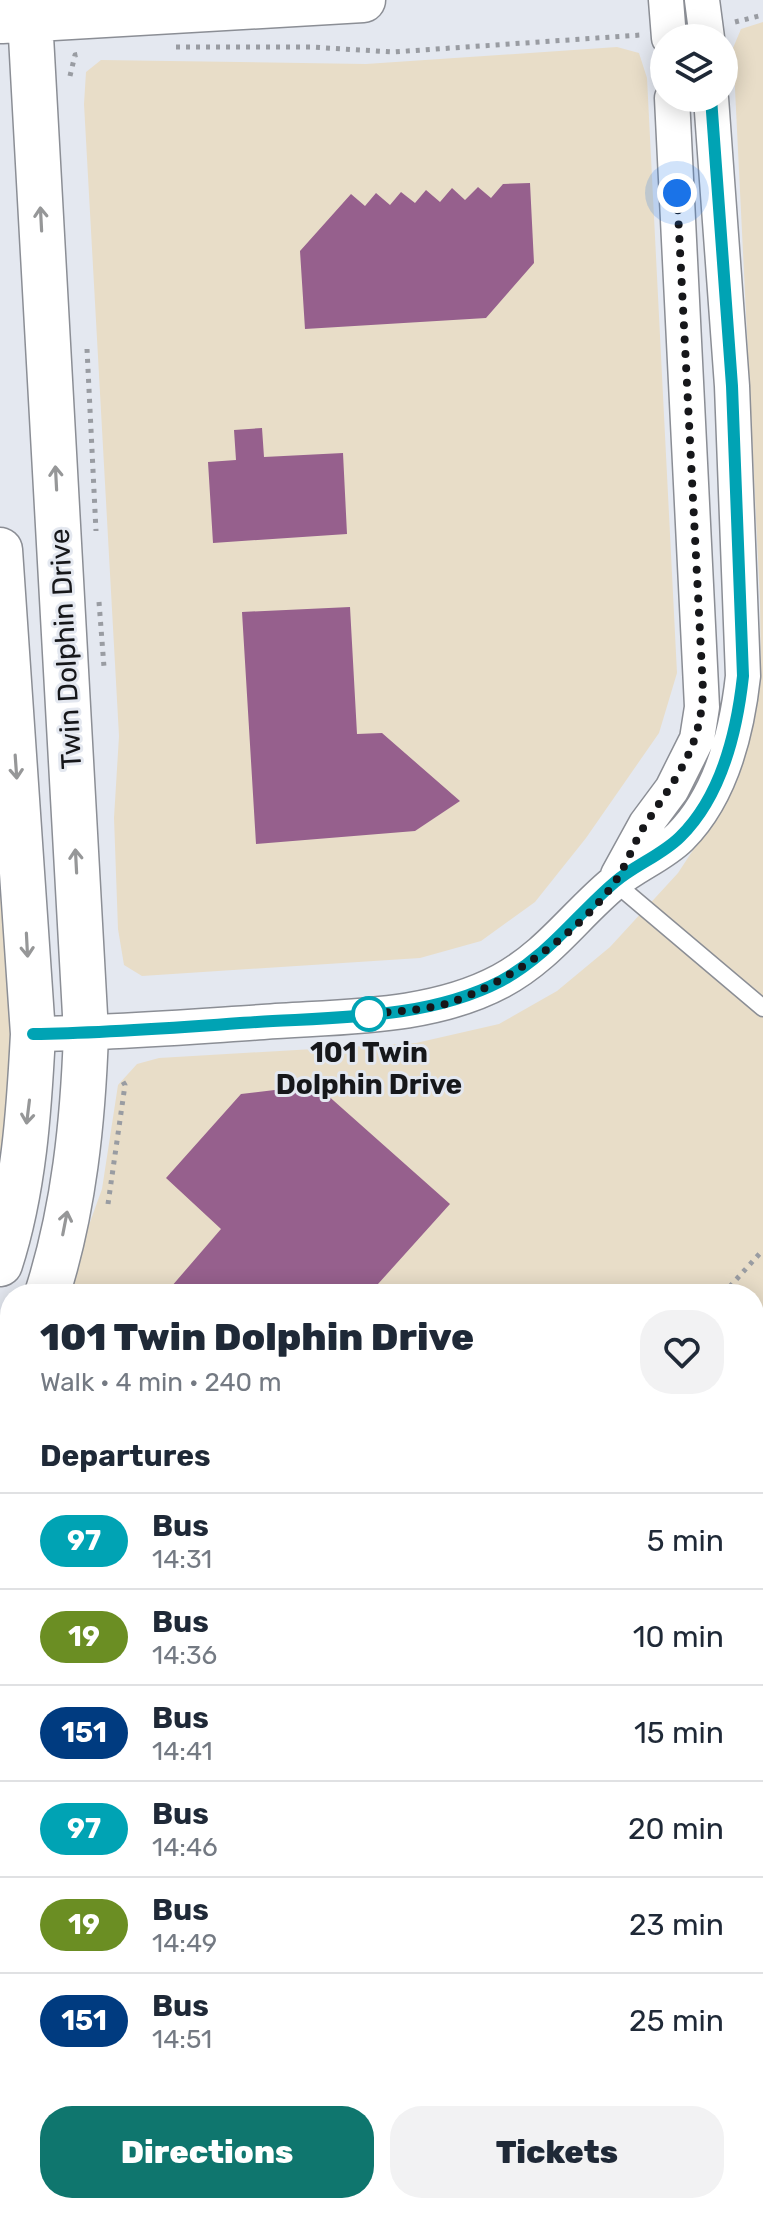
<!DOCTYPE html>
<meta charset="utf-8">
<style>
:root{--surface:#fff;--page:#f2f2f3;--text:#1f2937;--muted:#747a83;--line:#e0e1e3;--accent:#0f766e}
body{margin:0;font-family:Rubik,sans-serif;background:var(--page);color:var(--text);height:100vh;display:flex;flex-direction:column;font-size:30px;white-space:nowrap}
*{box-sizing:border-box;margin:0}
p{font-size:26px;color:var(--muted)}
.icon{flex:none;width:44px;height:44px;fill:none;stroke:currentColor;stroke-width:2;stroke-linecap:round;stroke-linejoin:round}
.map{position:relative;flex:1;overflow:hidden}
.details{position:absolute;left:0px;top:1284px;width:764px;height:930px;display:flex;flex-direction:column;background:var(--surface);border-radius:32px 32px 0 0;box-shadow:0 4px 20px #0003}
.details>*{flex:none}
.badge{padding:0 16px;border-radius:26px;font-size:28px;line-height:52px}
.controls{position:absolute;left:650px;top:24px;display:grid;gap:16px}
.controls a{display:grid;place-items:center;width:88px;height:88px;border-radius:50%;background:var(--surface);box-shadow:0 4px 20px #0003;font-size:40px}
.you{position:absolute;width:40px;height:40px;margin:-20px;border:6px solid #fff;border-radius:50%;background:#1a73e8;box-shadow:0 0 0 12px #1a73e833}
.map>.badge{position:absolute;translate:-50% -50%;box-shadow:0 0 0 4px #fff}
h2{padding:0 40px;font-size:30px;line-height:72px}
.round{display:grid;place-items:center;flex:none;width:84px;height:84px;border-radius:32px;background:var(--page)}
.head{display:flex;align-items:center;justify-content:space-between;height:136px;padding:0 40px}
h1{font-size:38px;font-weight:800;line-height:60px}
.cta{display:flex;gap:16px;margin-top:auto;padding:16px 40px}
.cta a{flex:1;height:92px;border-radius:32px;background:var(--accent);color:#fff;font-size:32px;font-weight:800;line-height:92px;text-align:center}
.cta a+a{background:var(--page);color:var(--text)}
ul{padding:0;list-style:none}
li{display:flex;align-items:center;gap:24px;height:96px;padding:0 40px;border-top:2px solid var(--line)}
li div{flex:1}
li b{display:block;font-size:30px}
li em{font-style:normal}
li .badge{min-width:88px;font-weight:700;text-align:center}
.map>svg:first-child{display:block}
.commercial{fill:#e8ddc8}
.water{fill:#5398c0}
.building{fill:#96608d}
.lines{fill:none;stroke-linecap:round;stroke-linejoin:round}
.lane-casing{stroke:#8b8e95;stroke-width:19}
.street-casing{stroke:#8b8e95;stroke-width:37}
.secondary-casing{stroke:#8b8e95;stroke-width:47}
.path{stroke:#999ca2;stroke-width:5;stroke-dasharray:4 6;stroke-linecap:butt}
.lane{stroke:#fff;stroke-width:16}
.street{stroke:#fff;stroke-width:34}
.secondary{stroke:#fff;stroke-width:44}
.oneway{stroke:#969798}
.line-casing{stroke:#fff;stroke-width:18}
.line{stroke:#00a3b4;stroke-width:12}
.walk{stroke:#16171a;stroke-width:8;stroke-dasharray:0 14.4}
.stop-dot{fill:#fff;stroke:#00a3b4;stroke-width:4}
.labels{text-anchor:middle;stroke-width:6;stroke-linejoin:round;paint-order:stroke}
.street-label{font-size:28px;fill:#16171a;stroke:#e4e8f0}
.stop-label{font-size:28px;font-weight:bold;fill:#16171a;stroke:#e4e8f0}
</style>
<div class="map">
<svg width="763" height="2213" viewBox="0 0 763 2213">
<rect width="100%" height="100%" fill="#e4e8f0"/>
<path class="commercial" d="M763,22V1448L754,1458V1294H64L102,1189L118,1085L137,1064L159,1058L416,1043L499,1024L557,991L610,947L678,873L735,786L750,738L761,680L760,600L733,48L741,29Z
M617,47L639,53L647,78L677,673L659,733L586,838L535,902L481,941L420,958L142,976L124,965L118,929L114,818L119,736L84,104L86,72L101,60L366,64Z
M0,710L14,1103L0,1208Z
M10,1458V2130L0,2108V1489Z
M754,1463L763,1472V1511L754,1521Z"/>
<path class="water" d="M763,1511V2213H113L105,2204H754V1521Z"/>
<path class="building" d="M530,183L534,263L486,318L305,329L300,251L351,194L365,206L376,193L390,205L401,192L415,203L426,190L440,202L452,188L465,200L478,187L491,198L503,184Z
M262,428L264,457L343,453L347,534L213,543L208,462L236,460L234,430Z
M350,607L357,734L382,733L460,801L415,831L256,844L242,612Z
M316,1085L450,1204L369,1294H165L221,1229L166,1178L241,1094Z"/>
<g class="lines">
<defs>
<path id="lane" d="M614,882L763,1008"/>
<path id="street" d="M666,0L669,38
M702,0L707,38
M618,875L646,824L672,789L697,739L702,707L672,98
M33,1034C110,1033 186,1027 263,1022C342,1016 430,1019 501,981C549,955 575,915 615,882C635,865 662,855 680,837C721,796 737,731 743,676L732,386L711,98"/>
<path id="secondary" d="M29,0L86,1033C83,1121 74,1210 47,1294
M2,21L363,0
M0,550L33,1034C29,1111 24,1190 0,1264
M0,1439L10,1408
M0,2142L10,2162
M33,2204L39,2213"/>
</defs>
<use href="#lane" class="lane-casing"/>
<use href="#street" class="street-casing"/>
<use href="#secondary" class="secondary-casing"/>
<path class="path" d="M735,22L763,15
M176,47H310L393,52L641,35
M70,76L75,55L80,54
M87,349L96,531
M99,602L104,667
M108,1204L125,1085L120,1077
M723,1294L763,1250
M754,1304L763,1303
M754,1427L763,1418
M0,1513L10,1484
M0,2076L10,2099"/>
<use href="#lane" class="lane"/>
<use href="#street" class="street"/>
<use href="#secondary" class="secondary"/>
</g>
<defs><path id="oneway-shaft" d="M-6 0H5M1.5-3L5.5 0L1.5 3" fill="none" stroke-width="1.6" stroke-linecap="round" stroke-linejoin="round" transform="scale(2)"/></defs>
<g class="oneway">
<use href="#oneway-shaft" transform="translate(41 219) rotate(-93)"/>
<use href="#oneway-shaft" transform="translate(56 478) rotate(-93)"/>
<use href="#oneway-shaft" transform="translate(16 767) rotate(86)"/>
<use href="#oneway-shaft" transform="translate(76 861) rotate(-93)"/>
<use href="#oneway-shaft" transform="translate(27 945) rotate(87)"/>
<use href="#oneway-shaft" transform="translate(28 1112) rotate(97)"/>
<use href="#oneway-shaft" transform="translate(65 1223) rotate(-79)"/>
</g>
<g class="lines">
<defs>
<path id="line" d="M33,1034C108,1033 182,1027 257,1022C337,1017 428,1019 501,981C549,955 576,915 615,882C635,865 662,855 680,837C722,796 737,731 743,676L732,386L711,98"/>
</defs>
<use href="#line" class="line-casing"/>
<use href="#line" class="line"/>
<path class="walk" d="M369,1014L364,1015C391,1011 422,1011 449,1003C508,983 579,933 615,882C628,863 634,841 647,822C677,776 701,748 703,690L677,193"/>
</g>
<circle class="stop-dot" cx="369" cy="1014" r="16"/>
<g class="labels">
<g class="street-label">
<text transform="translate(65 649) rotate(-93)" y="10">Twin Dolphin Drive</text>
</g>
<g class="stop-label">
<text x="369" y="1062">101 Twin<tspan x="369" dy="32">Dolphin Drive</tspan></text>
</g>
</g>
</svg>
<div class="controls">
<a><svg class="icon" aria-label="layers" viewBox="0 0 24 24"><path d="M12 4l9 5-9 5-9-5zM3 14l9 5 9-5"/></svg></a>
</div>
<div class="you" style="left:677px;top:193px"></div>
<section class="details">
<div class="head"><div><h1>101 Twin Dolphin Drive</h1><p>Walk · 4 min · 240 m</p></div><a class="round"><svg class="icon" aria-label="heart" viewBox="0 0 24 24"><path d="M12 20l-8-8c-3-5 5-10 8-4 3-6 11-1 8 4z"/></svg></a></div>
<h2>Departures</h2>
<ul>
<li><span class="badge" style="background:#00a3b4;color:#fff">97</span><div><b>Bus</b><p>14:31</p></div><em>5 min</em></li>
<li><span class="badge" style="background:#6b8e23;color:#fff">19</span><div><b>Bus</b><p>14:36</p></div><em>10 min</em></li>
<li><span class="badge" style="background:#003b80;color:#fff">151</span><div><b>Bus</b><p>14:41</p></div><em>15 min</em></li>
<li><span class="badge" style="background:#00a3b4;color:#fff">97</span><div><b>Bus</b><p>14:46</p></div><em>20 min</em></li>
<li><span class="badge" style="background:#6b8e23;color:#fff">19</span><div><b>Bus</b><p>14:49</p></div><em>23 min</em></li>
<li><span class="badge" style="background:#003b80;color:#fff">151</span><div><b>Bus</b><p>14:51</p></div><em>25 min</em></li>
</ul>
<div class="cta"><a>Directions</a><a>Tickets</a></div>
</section>
</div>
